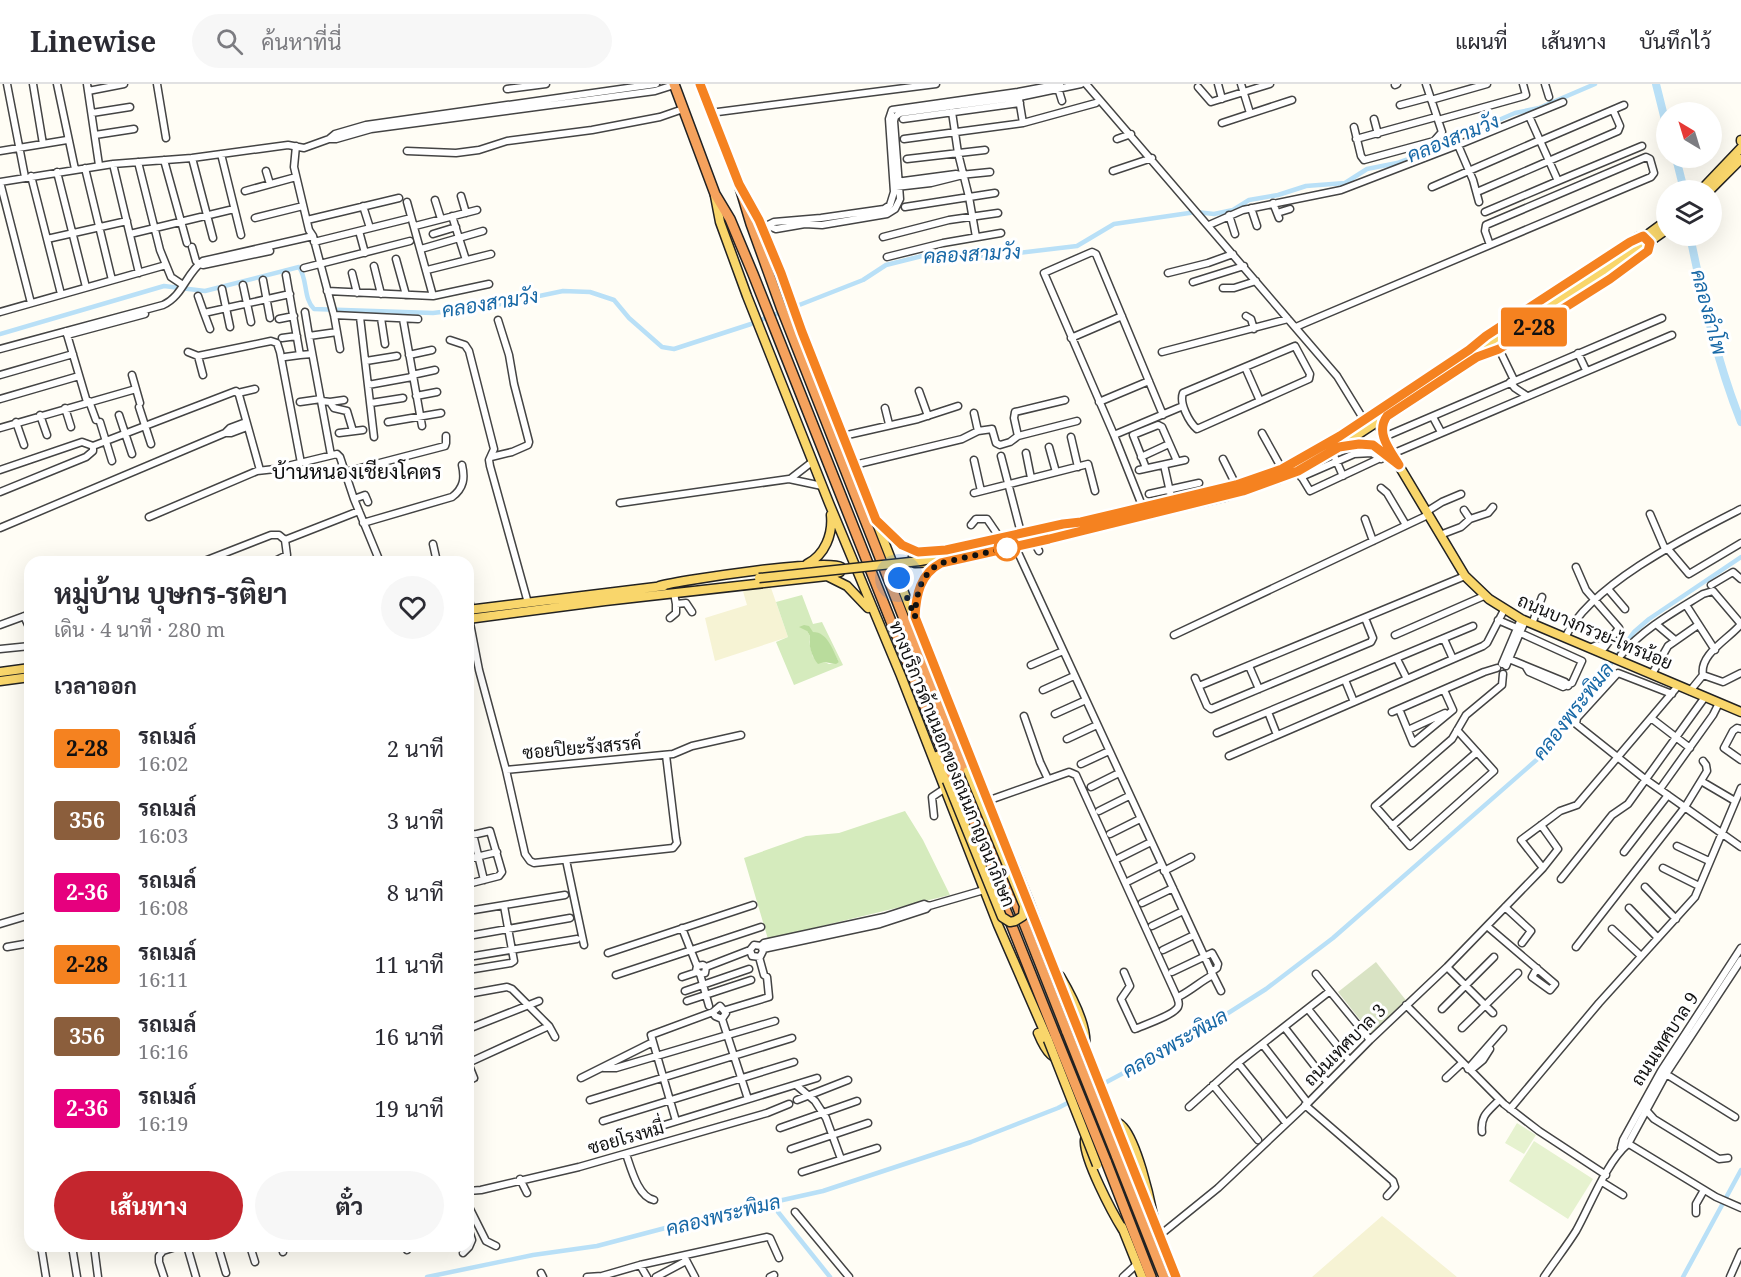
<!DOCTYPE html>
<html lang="th">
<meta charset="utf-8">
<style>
:root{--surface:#fff;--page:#f7f7f7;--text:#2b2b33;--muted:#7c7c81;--line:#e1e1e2;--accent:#c4262e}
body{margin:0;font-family:"Noto Serif",Sarabun,serif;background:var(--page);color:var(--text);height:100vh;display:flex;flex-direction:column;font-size:22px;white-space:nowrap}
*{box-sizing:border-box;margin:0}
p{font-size:20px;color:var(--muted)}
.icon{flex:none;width:33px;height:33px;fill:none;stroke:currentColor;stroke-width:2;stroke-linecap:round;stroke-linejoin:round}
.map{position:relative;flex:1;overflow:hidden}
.details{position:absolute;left:24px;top:472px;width:450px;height:696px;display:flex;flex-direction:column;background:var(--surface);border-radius:18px;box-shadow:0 6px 24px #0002}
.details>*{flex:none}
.badge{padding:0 12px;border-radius:4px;font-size:21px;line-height:39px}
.needle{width:39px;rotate:322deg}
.fabs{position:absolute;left:1656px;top:18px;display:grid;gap:12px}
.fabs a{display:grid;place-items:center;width:66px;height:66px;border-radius:50%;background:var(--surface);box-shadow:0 6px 24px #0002;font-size:30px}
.you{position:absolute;width:30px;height:30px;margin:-15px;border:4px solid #fff;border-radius:50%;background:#1a73e8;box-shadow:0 0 0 9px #1a73e833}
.map>.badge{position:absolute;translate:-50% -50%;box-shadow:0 0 0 3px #fff}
h2{padding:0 30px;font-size:22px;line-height:54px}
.round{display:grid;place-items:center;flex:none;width:63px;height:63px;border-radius:32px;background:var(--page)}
.headline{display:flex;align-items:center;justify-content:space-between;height:102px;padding:0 30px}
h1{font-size:28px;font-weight:700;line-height:45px}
.button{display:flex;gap:12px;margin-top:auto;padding:12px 30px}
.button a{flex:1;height:69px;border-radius:36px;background:var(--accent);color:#fff;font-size:24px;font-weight:700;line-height:69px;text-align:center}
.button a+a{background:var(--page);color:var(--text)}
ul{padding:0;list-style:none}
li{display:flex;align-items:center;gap:18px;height:72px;padding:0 30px}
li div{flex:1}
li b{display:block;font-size:22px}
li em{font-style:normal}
li .badge{min-width:66px;font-weight:700;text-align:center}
header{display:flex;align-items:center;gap:36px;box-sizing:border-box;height:84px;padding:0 30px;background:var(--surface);border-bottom:2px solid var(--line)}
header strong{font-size:28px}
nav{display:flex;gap:33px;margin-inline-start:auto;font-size:21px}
.search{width:420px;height:54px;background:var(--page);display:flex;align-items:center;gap:15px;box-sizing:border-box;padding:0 21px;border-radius:33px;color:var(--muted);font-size:22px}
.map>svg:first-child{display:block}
.farmland{fill:#f6f3d4}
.green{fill:#d5ebbd;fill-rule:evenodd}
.forest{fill:#b9dc9c}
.cemetery{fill:#d9e3c4}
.pitch{fill:#e6f2cf}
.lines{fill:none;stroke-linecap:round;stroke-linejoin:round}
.canal{stroke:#b9e0f7;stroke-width:4.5}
.river{stroke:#b9e0f7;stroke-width:8}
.minor-casing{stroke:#444;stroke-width:9}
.major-casing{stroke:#222;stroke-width:11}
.highway-casing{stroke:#222;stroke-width:12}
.minor{stroke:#fff;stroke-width:6}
.major{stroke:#f9d66b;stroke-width:8}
.highway{stroke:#f5a25d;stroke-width:9}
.major-bridge-casing{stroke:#222;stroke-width:11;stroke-linecap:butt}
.highway-bridge-casing{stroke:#222;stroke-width:12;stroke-linecap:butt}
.major-bridge{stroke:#f9d66b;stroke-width:8}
.highway-bridge{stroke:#f5a25d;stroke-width:9}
.line-casing{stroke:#fff;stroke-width:14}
.line{stroke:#f58220;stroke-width:9}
.walk{stroke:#111;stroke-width:6;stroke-dasharray:0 10.8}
.stop-dot{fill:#fff;stroke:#f58220;stroke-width:3}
.labels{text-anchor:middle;stroke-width:6;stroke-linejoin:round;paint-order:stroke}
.street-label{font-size:18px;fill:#111;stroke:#fff}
.water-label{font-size:20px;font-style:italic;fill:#1768a6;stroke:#fff}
.quarter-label{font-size:21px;fill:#111;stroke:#fff}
</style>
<header>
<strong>Linewise</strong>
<div class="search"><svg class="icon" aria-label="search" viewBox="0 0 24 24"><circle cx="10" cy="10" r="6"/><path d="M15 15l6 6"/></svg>ค้นหาที่นี่</div>
<nav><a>แผนที่</a><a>เส้นทาง</a><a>บันทึกไว้</a></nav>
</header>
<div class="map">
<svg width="1741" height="1193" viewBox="0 0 1741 1193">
<rect width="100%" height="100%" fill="#fffdf5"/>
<path class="farmland" d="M770,501L788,553L715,577L705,534L747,521L742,504Z
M1382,1132L1396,1143L1457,1193H1312Z"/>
<path class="green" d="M802,511L813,540L822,538L843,581L794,601L776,558L788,553L776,518ZM807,547L813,548L834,570L839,578L829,580L813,573L809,558L810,552Z
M905,727L923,756L950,811L768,855L744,774L806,752L839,749Z"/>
<path class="forest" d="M804,541L809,542L813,548C828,548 833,567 839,578L836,580L824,578L818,580C812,573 808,561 810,552L807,547L799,543Z"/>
<path class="cemetery" d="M1376,878L1408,919L1373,952L1338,908Z"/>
<path class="pitch" d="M1517,1039L1536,1051L1524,1070L1505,1059Z
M1534,1057L1593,1095L1568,1135L1509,1097Z"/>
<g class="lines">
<path class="canal" d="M0,250L164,202L205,207L299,183C308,196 303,214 314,225L433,229L491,222L563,207L590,208L614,216L629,234L662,263L674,265L751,240L863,196L886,181L934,169L976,172L1009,170L1077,162L1114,140L1196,128L1214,130L1233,126L1249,116L1278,111L1306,102L1345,99L1367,85L1397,79L1438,64L1455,52L1485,42L1515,29L1539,24L1595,0
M1099,1002L1163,968L1211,940L1266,905L1333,854L1549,665L1634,548L1649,535L1741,473
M774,1118L778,1128L830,1193
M427,1193L533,1171L597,1162L707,1133L823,1107L971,1058L1058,1024L1092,1006
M1683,1193L1741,1086"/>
<path class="river" d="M1656,0L1666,40
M1676,74L1684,106
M1690,152C1703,215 1717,278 1741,338"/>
<defs>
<path id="minor" d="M7,0L25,93
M33,0L43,60
M57,0L75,85
M87,0L99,81
M157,0L166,54
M1086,0L1337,292L1364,336
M1218,0L1222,15
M1241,0L1250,29
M1545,0L1549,13
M1395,1L1397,0
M1198,3L1211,18L1270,0
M1058,4L1062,17
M507,5L546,0
M88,7L124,0
M1019,15L1023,39
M1431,16L1487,0
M1400,21L1430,13
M952,28L958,69L969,113L976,153
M92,29L130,23
M710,29L936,0
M903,35L1020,19
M1374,35L1378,50
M1438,36L1524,12L1526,11L1523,0
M1222,39L1292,16
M1354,43L1361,72L1364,76L1434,57L1442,48L1426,0
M95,51L134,45
M329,55H336L371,45L655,7L674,1
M904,55L1023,39L1096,19
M1117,55L1131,50
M1356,55L1436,33
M1540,57L1624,21
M1458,61L1473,96L1479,118
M296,62L294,83L309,146L313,152L334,231L337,248L309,252L331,371
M0,67L67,56
M407,67L456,69L479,66L507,57L592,46L660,33L683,25
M221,70L241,151
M192,74L213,154
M907,75L985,66
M164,76L187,159
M138,78L160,166L171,193L183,201
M113,80L139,189
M85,84L112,196
M266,87L270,100
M1113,87L1152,74
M57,88L86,203
M31,92L61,210
M1558,97L1642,62
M0,98L113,80L192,74L288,61L304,64L329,55L335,50L366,41L656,0
M0,98L31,219
M896,98L956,90L960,91L990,88
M896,103L931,99L959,92
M1432,103L1540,56
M245,107L296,93
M1477,108L1618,47L1620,42L1613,26
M461,112L466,129
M435,116L441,135
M1273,119L1279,134
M363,122L370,144
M905,123L995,109
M1251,124L1257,142
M1485,128L1558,97L1529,32
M1277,129L1290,125
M1229,131L1235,150
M452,132L466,176
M255,134L303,122
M307,136L399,114
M1209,141L1243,126L1341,106L1458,61L1563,18
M415,142L477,126
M766,142L774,138L821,134L884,125L890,121L894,108L889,35L892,26L1018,8L1060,0
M769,142L776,145L805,140L822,141L887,130L895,125L900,115L894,37L895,33L900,29L1019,13L1081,0
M359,147L365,169
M130,150L234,125
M433,150L456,143
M883,153L949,136L998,129
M47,155L127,137
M314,158L407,135
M192,163L196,177L199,180
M421,165L483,147
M887,173L943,159L1001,149
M396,175L406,211
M199,180L203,181L270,167
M374,182L381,210
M304,184L410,157
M427,186L491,170
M352,189L357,209
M1168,189L1208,179L1233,170
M286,191L300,271L312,270
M263,196L270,234
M1193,198L1244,182
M243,201L251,238
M1223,204H1234L1256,197
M222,205L230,243
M327,207L433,212L407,118
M198,212L204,229L290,210
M433,212L489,200
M0,228L166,181
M305,228L309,252
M204,229L210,245
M334,231L418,235
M1246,232L1251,235L1254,245
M360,233L374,353
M381,234L385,260
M279,235L294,232
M403,235L422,342
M1296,243L1305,239L1651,93L1654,89L1650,75L1646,73L1486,141L1485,147L1490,161
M66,247L87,318
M337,248L340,265
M67,251L145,230
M282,254L297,252
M1071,254L1122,232
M450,256L465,261L469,267L494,365L489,376L490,382L528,519
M1295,262L1310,290L1309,295L1197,345C1189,338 1179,319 1183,309Z
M0,265L163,221C183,212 186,189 203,177L313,152
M1499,265L1514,296
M188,268L198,272L271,257L277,259L280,268L301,379
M1162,268L1288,235
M1578,269L1586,286
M409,271L432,266
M198,272L203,291
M285,273L300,271
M366,277L397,272
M1245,283L1260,317
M0,291L73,270
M132,291L140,319
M412,291L435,286
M1510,298L1515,304L1527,312
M368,301L412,293
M919,307L928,332
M238,309L255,305
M416,312L437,308
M0,315L79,292
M89,317L96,336
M322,317L330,318L334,324L347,327L353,347
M300,318L321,315
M330,318L344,316
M1099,318L1149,297
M371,319L403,314
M139,323L151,360
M65,324L71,343
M885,324L889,340
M974,329L978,347
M40,331L47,351
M119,331L132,370
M1434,335L1441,348
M16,338L24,361
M100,338L112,377
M388,338L441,329
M0,344L136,305
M225,349H231L247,343
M339,349L363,346
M1262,349L1282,385
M1114,351L1183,322
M843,352L918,335L958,322
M1018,352L1014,334L1015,328L1065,316
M1071,353L1078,383
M1384,353L1662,234
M1049,363L1056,388
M1332,367L1343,392
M1026,369L1031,394
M1392,370L1672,251
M1001,372L1021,449
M491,373L512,368L528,361L529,358L514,300L509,271L498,236
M1141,373L1169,360
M1223,375L1236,401
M974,376L981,407
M854,381L962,355L978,347L992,345L996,359L1000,361L1010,358L1018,352L1077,337
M1164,381L1172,417
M1146,384L1133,351L1158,341L1162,343L1177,377
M0,386L82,358L93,362L236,307L239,311L260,386
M1139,386L1185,376
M1298,387L1310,407L1387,371
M345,388L445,362L446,359V352
M1301,393L1354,370L1372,369L1381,375
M790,395L812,378
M1381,404L1387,409L1406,441
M0,408L86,373L93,367V362
M974,409L1088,380L1095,407
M1149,410L1199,399
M354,415L365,411L368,418
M620,419L789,395L822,402
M1143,424L1114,351L1044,189L1092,168L1096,170L1163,331
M1464,426L1470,435
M1426,428L1442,418L1461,410
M1650,430L1665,465
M149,433L257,387L275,385L337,370L340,373L354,415L380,478
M1365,435L1373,457
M363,439L452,413C464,404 465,394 462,381
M971,441L976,435H987L1000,454
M0,444L225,349L230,344L246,338
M1440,451L1461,443L1470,435L1488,429L1493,423
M285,456L359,427
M1034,458L1039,467
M433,460L437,478
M1015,462L1213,891C1201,897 1193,905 1180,912
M1667,464L1689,490L1741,459
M202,478L271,451H279L285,456L287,471L273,478
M1576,483L1586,506L1619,544L1604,564L1597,561L1590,564
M1711,501L1733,488L1741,495
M1608,505L1625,525
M468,509L471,526
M674,509L676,520L686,519L692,528
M1686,521L1715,566
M24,532L30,545
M469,534L479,586L506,686L673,670L692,662L741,651
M670,534L676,529V520
M1498,536L1519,545
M1532,540L1542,513
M1656,540L1675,556
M0,541L30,530
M1516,547L1582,577L1572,599L1563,603L1529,588L1526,583
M1174,551L1428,431
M1395,551L1484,512
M1565,554C1589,501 1690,451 1741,425
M1444,555L1453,575L1483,562L1487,559L1504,526
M0,565L30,562
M1621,571C1644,544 1674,528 1703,510L1713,507L1741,540C1729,555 1699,570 1703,591L1690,607
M1397,575L1407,595L1453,575
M1509,575L1565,598L1568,602
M1502,580L1521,535
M1031,581L1063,567
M1249,582L1259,605
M1506,582L1525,537
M1652,590L1668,562L1698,541
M1703,591L1723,598L1741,589
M1195,594L1207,622L1211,625L1371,558L1373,554L1365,534
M1345,596L1354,618L1407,595
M1199,602L1465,492
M1043,606L1074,592
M1672,610L1618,589L1577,634L1576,640L1645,695L1741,763
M1399,625L1413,659L1453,626L1444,606
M1268,628L1277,651
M1392,628L1484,588L1497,584
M1055,630L1086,616
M1024,632L1040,678L1048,695
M1651,634L1690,664
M1741,645L1737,644L1733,647L1724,664L1741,676
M1408,646L1445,629
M1457,646L1494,687L1410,762L1375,722L1452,655L1466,631L1502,601L1503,590
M1217,649L1473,542
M1067,655L1097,641
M1229,672L1354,618
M1081,680L1109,667
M506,686L525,770L530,777L534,779L673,764L677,759L676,754L666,671
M1701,697L1735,717
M1091,703L1119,689
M1660,705L1713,631L1719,619
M987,717L1069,688L1076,691L1177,913C1178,917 1180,919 1178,923C1174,931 1144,941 1135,945L1121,915L1130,902L1124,888
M1099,727L1129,712
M934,732L932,713L944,705
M1392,742L1477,668
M473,750L484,796
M1110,750L1140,735
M468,752L490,747L502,788L499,792L468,800
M1677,762L1709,777
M1624,768L1668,711
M1119,774L1151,758
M468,775L497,768
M566,776L584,861
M1543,784L1521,756L1560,727L1577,721L1678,602
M1663,784L1699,802
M1164,787L1191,773
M1561,795L1612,731L1628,720L1705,613
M1129,797L1161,781
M1645,803L1676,835
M1142,819L1173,804
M1505,823L1531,847L1522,859
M1629,824L1658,854
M468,827L565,811
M0,840L30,831
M1152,842L1183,827
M1487,842L1555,900L1550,906L1532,893L1537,884
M682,844L697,882L696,887L700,890L705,889L706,883L703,881L697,882
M1612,845L1641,872
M468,852L570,834
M761,862L764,859L884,833L924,820L929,822L984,806
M7,863L30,859
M1576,863L1685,723L1707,687L1706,681L1703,677
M763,865L880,840L926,825L929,822
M1163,866L1194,851
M608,869L753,821
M468,873L577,855
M706,883L750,866L754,861L761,862L763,867L760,873L752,872L750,866
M1447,883L1493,929
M468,886L511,879L514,877L504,822
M1172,888L1212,869L1218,880L1217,884L1211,888
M700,890L709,922
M1316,890L1370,956
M616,891L761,843
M1213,891L1221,907
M682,893L697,888
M685,907L749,885
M468,910L507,903L512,905L549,942L555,953
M687,917L751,896
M1406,921L1504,1020L1539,1047L1606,1091
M1308,925L1349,976
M1442,925L1494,873
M726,926L769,913L767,893L764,891L759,873
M722,935L748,1015
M1285,944L1327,998
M1462,944L1518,889
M468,945L539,917
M1263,961L1308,1019
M468,979L549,942
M468,979L474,994L468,997
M1238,979L1286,1039
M604,984H616L775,937
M1468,985L1503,945
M1471,986L1483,976L1490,965
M1666,990L1735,1033
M581,994L653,958
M1446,994L1462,979
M796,1001L815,1017L826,1034L841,1075
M1213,1001L1258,1056
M590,1016L792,954
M797,1016L848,996
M1305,1021L1393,1097L1395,1103L1387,1112
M1189,1023L1238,979L1330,907
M1510,1025L1599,919L1695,813L1741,704
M1646,1026L1654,1035L1719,1075L1728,1074
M603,1037L794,978
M676,1037L651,951L713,928L720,922L726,929L722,935L715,932L713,928
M780,1044L857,1017
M1482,1048C1480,1031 1489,1027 1499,1016
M1624,1057L1716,1113L1741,1124
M609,1058L817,994
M1621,1064L1623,1056L1661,987L1741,864
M791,1065L868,1039
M626,1070C631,1084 638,1113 654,1116
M802,1088L877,1064
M520,1095L527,1109
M1602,1098L1623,1111
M468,1107L481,1106L579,1083L767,1029L789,1020
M468,1121L486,1157L496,1162
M795,1128L849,1193
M1696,1129V1120L1704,1106
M1160,1151L1218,1104L1308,1019L1370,956L1447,883L1543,784L1558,765L1541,741
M41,1162L46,1193
M72,1162L77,1193
M94,1162L98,1193
M187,1162L196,1193
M218,1162L226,1189
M250,1162L255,1178
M282,1162L283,1168
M405,1162L407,1166
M463,1169L469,1163L472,1156L468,1144
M685,1174L695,1193
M640,1181L647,1193
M541,1189L543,1193
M164,1193L159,1178V1172L163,1167L179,1162
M587,1193L602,1192L640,1181L767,1153L770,1154L779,1174
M656,1193L686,1177
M770,1193L774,1191
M1123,1193L1137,1180
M1544,1193C1554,1178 1566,1163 1576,1147C1590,1122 1607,1077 1628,1060L1666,990L1741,876
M1730,1193L1741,1168"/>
<path id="major" d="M1741,56V57
M1701,106L1741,64
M1710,106L1741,75
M744,108C767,149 782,191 797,235L930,575L1028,815L1076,944
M715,112L720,138L747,212L829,419L901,592L998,841L1048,956
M1508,259L1610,195L1648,167L1651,159L1647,154L1638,153L1526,226
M1385,335L1381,345L1392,370L1465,492L1489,515L1521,535L1741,628
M1342,363C1366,358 1374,359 1393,376
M880,440C889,451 899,462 913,467C931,474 994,456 1015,451
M1010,457L1236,401L1272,389L1306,373L1535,226
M918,468L913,473L915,479L944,478L1224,413L1279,395L1339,363L1538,232
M807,480C825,471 833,450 831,431
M827,492L847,502L868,524
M468,526L664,502
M915,529C917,510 920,490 938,480
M468,535L605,517L827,492L840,488L841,483C828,474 682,496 659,502
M0,588L30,584
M0,597L30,593
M947,630L959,663
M937,672L947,697
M1038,949C1045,966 1053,981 1074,974L1085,962C1088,942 1070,909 1060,892
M1126,1067L1146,1117
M1151,1129L1176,1193
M1122,1143L1142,1193
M1123,1146C1113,1130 1083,1074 1085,1056C1086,1049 1090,1041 1098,1038C1106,1035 1117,1036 1123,1043C1137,1059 1149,1111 1153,1131"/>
<path id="highway" d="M674,0L715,110L730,135L753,190L1056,953
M700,0L739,100L751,140L781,223L1067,948
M1116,1071L1164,1193
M1106,1077L1151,1193"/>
</defs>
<use href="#minor" class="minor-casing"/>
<use href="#major" class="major-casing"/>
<use href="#highway" class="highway-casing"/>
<use href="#minor" class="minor"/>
<use href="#major" class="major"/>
<use href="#highway" class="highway"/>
<defs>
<path id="major-bridge" d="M1535,226L1602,184L1666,137
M1538,232L1598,194L1666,146
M759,494L920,477L1010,460
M947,697L1002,833L1010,838L1015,837L1023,832L1024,822L968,687
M1076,944L1126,1067
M1048,956L1097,1081"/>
<path id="highway-bridge" d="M1067,948L1116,1071
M1056,953L1106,1077"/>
</defs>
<use href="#major-bridge" class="major-bridge-casing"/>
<use href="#highway-bridge" class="highway-bridge-casing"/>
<use href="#major-bridge" class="major-bridge"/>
<use href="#highway-bridge" class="highway-bridge"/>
</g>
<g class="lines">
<defs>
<path id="line" d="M700,0L739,100L759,136L781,189L802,248L876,436L902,461L918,468L946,466L1063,440L1081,438L1236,401L1282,385L1340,352L1469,266L1486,252L1630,158L1643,152L1650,159L1648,167L1610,195L1499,265L1477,273L1387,332C1375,349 1390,366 1399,381L1373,361L1359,360L1339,363L1298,387L1243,407L1049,455L941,479C920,490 916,511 915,533L1176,1193"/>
</defs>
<use href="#line" class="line-casing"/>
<use href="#line" class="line"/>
<path class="walk" d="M899,494L915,533C916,511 920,490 941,479L1007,464"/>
</g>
<circle class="stop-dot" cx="1007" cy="464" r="12"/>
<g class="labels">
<g class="street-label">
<text transform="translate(1595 548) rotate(23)" y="6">ถนนบางกรวย-ไทรน้อย</text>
<text transform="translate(582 664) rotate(-5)" y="6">ซอยปิยะรังสรรค์</text>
<text transform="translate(952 680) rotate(68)" y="6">ทางบริการด้านนอกของถนนกาญจนาภิเษก</text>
<text transform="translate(1665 955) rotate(-57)" y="6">ถนนเทศบาล 9</text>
<text transform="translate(1345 961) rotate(-45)" y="6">ถนนเทศบาล 3</text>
<text transform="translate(626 1054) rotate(-16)" y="6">ซอยโรงหมี่</text>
</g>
<g class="water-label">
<text transform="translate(1453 54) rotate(-22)" y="7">คลองสามวัง</text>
<text transform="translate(972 170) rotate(-3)" y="7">คลองสามวัง</text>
<text transform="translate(490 219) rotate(-9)" y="7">คลองสามวัง</text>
<text transform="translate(1709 228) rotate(75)" y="7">คลองลำโพ</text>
<text transform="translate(1573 627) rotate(-52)" y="7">คลองพระพิมล</text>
<text transform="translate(1175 959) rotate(-30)" y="7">คลองพระพิมล</text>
<text transform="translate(723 1131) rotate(-14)" y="7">คลองพระพิมล</text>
</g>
<g class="quarter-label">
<text x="357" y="395">บ้านหนองเชียงโคตร</text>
</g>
</g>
</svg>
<div class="fabs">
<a><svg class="needle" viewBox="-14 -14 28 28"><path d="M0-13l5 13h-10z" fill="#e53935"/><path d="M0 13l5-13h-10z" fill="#7c7c81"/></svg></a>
<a><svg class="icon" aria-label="layers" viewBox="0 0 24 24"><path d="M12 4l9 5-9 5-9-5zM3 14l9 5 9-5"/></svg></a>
</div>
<div class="you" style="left:899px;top:494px"></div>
<b class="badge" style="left:1534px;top:243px;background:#f58220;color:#111">2-28</b>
<section class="details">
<div class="headline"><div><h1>หมู่บ้าน บุษกร-รติยา</h1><p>เดิน · 4 นาที · 280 m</p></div><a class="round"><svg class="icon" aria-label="heart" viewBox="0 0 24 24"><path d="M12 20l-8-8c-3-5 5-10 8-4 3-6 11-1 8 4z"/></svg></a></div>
<h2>เวลาออก</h2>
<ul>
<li><span class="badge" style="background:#f58220;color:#111">2-28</span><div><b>รถเมล์</b><p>16:02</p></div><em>2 นาที</em></li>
<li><span class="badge" style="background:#8b5e3c;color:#fff">356</span><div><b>รถเมล์</b><p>16:03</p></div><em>3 นาที</em></li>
<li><span class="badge" style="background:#e6007e;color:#fff">2-36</span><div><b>รถเมล์</b><p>16:08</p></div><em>8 นาที</em></li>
<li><span class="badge" style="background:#f58220;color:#111">2-28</span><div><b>รถเมล์</b><p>16:11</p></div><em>11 นาที</em></li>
<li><span class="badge" style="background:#8b5e3c;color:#fff">356</span><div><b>รถเมล์</b><p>16:16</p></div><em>16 นาที</em></li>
<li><span class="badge" style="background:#e6007e;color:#fff">2-36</span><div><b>รถเมล์</b><p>16:19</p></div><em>19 นาที</em></li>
</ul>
<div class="button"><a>เส้นทาง</a><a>ตั๋ว</a></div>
</section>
</div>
